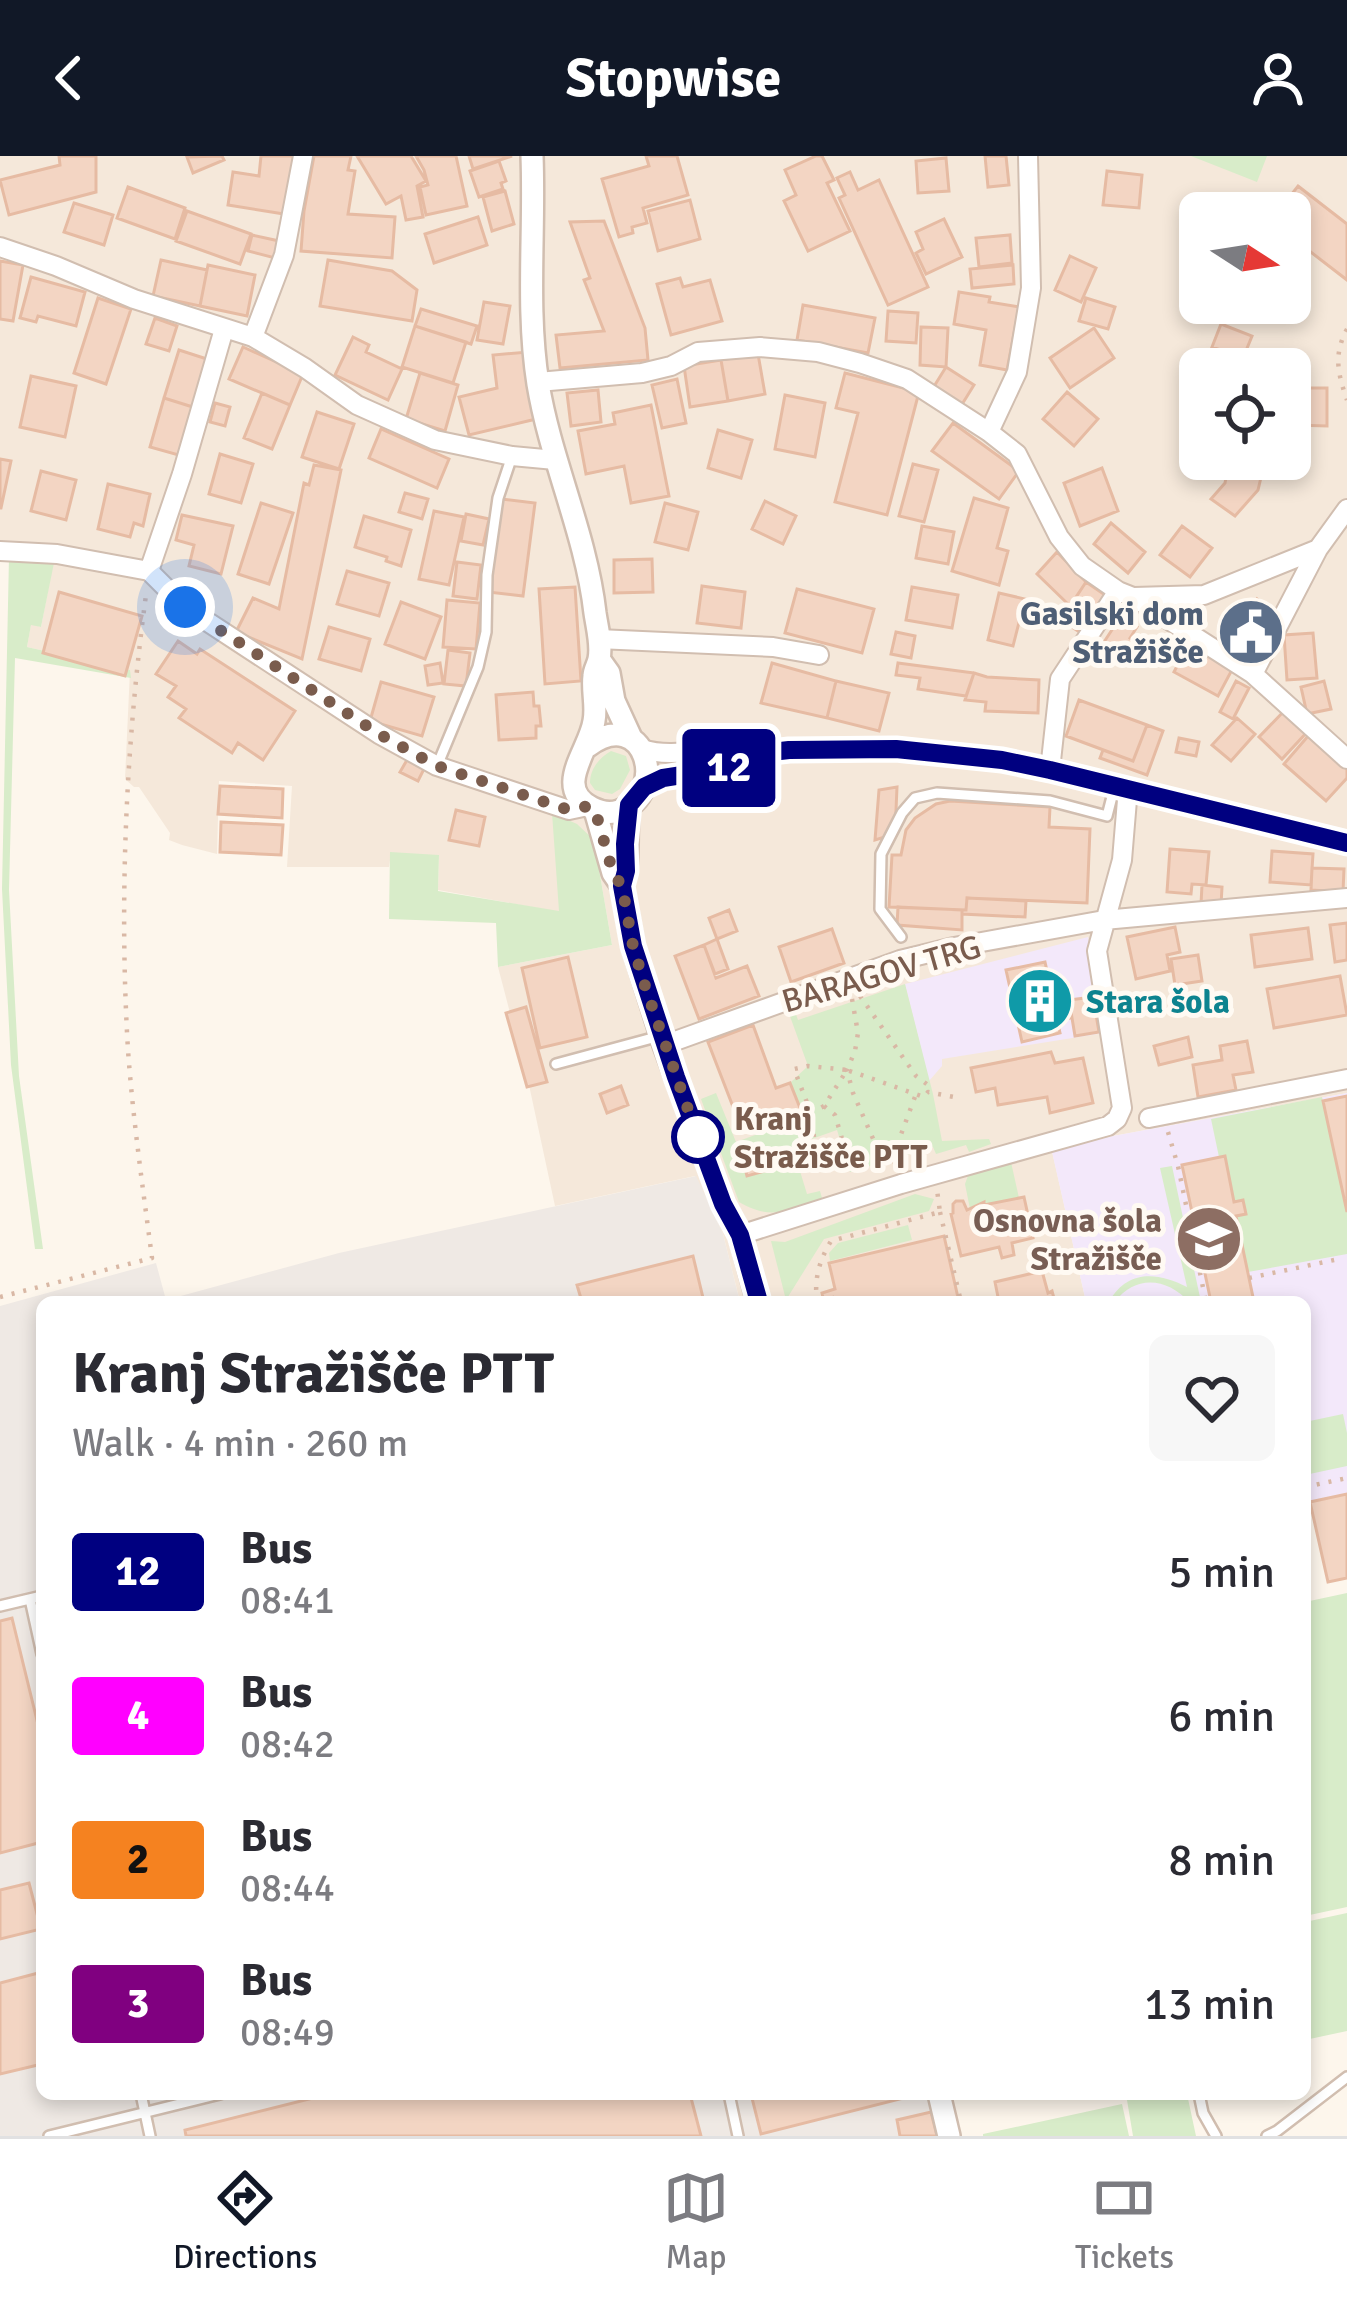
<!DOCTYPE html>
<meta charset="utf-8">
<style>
:root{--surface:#fff;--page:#f7f7f7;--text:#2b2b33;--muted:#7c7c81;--line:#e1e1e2;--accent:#111827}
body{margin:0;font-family:Signika,sans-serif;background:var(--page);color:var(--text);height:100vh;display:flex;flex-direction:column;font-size:45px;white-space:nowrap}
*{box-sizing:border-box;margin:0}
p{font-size:39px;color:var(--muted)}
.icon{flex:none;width:66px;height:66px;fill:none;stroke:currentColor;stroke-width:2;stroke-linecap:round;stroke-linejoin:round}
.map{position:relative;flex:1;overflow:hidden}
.details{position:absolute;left:36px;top:1140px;width:1275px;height:804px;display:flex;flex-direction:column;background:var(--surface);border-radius:18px;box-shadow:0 6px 18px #0003}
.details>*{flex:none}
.badge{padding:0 24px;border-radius:9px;font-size:42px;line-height:78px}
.needle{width:78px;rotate:102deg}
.fabs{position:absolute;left:1179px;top:36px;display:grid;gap:24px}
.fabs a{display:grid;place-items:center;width:132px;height:132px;border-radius:18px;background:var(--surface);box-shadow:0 6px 18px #0003;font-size:60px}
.you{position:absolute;width:60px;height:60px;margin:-30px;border:9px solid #fff;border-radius:50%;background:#1a73e8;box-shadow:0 0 0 18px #1a73e833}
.map>.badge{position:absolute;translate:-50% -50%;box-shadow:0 0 0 6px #fff}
.round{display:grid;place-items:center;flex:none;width:126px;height:126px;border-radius:18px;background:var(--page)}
.summary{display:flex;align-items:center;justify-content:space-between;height:204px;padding:0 36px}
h1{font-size:57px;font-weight:700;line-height:90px}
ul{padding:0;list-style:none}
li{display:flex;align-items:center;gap:36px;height:144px;padding:0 36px}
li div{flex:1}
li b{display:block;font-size:45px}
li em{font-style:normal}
li .badge{min-width:132px;font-weight:700;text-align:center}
header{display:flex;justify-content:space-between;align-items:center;height:156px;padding:0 36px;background:var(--accent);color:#fff;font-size:54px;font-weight:700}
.tabs{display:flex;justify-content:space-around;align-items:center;height:168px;border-top:3px solid var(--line);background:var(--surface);font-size:33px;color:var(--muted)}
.tabs a{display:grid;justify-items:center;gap:6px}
.tabs .active{color:var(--accent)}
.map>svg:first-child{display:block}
.residential{fill:#f5e8da;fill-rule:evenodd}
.industrial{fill:#efe9e4}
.education{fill:#f3e8fa}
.green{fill:#d8ecc9}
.building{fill:#f3d5c3;stroke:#e6bba3;stroke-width:3}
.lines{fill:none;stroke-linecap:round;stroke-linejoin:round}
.service-casing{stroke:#d1beb0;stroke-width:14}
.minor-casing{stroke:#d1beb0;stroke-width:22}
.tertiary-casing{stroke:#d1beb0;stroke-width:26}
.path{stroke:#d9b8a5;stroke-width:4.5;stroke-dasharray:3 9;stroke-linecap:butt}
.service{stroke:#fff;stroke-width:9}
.minor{stroke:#fff;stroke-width:18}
.tertiary{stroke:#fff;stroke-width:21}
.line-casing{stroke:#fff;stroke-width:27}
.line{stroke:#000080;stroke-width:18}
.walk{stroke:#7a5c4d;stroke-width:12;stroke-dasharray:0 21.6}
.stop-dot{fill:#fff;stroke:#000080;stroke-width:6}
.labels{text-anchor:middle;stroke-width:10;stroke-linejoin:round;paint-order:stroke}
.service-label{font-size:33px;font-weight:bold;fill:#4e5e75;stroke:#fffaf3;text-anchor:end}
.street-label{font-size:33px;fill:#7a5c4d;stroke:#fffaf3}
.culture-label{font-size:33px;font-weight:bold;fill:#0d838f;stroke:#fffaf3;text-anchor:start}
.stop-label{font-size:33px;font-weight:bold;fill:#7a5c4d;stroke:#fffaf3;text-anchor:start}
.education-label{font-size:33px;font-weight:bold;fill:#785e54;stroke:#fffaf3;text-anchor:end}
</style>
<header><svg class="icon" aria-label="back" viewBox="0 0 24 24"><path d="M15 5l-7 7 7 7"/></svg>Stopwise<svg class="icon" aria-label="person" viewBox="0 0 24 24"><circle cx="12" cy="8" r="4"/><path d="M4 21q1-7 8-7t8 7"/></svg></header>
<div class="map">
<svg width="1347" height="1980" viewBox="0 0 1347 1980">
<rect width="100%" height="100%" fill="#fdf6ec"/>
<path class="residential" d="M0,0H1347V937L1113,980L1052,995L1086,1146H740L723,1078L695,1020L555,1050L529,929L498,811L612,789L594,684L559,756L438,734L439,700L391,697L389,711H287L292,630L219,625L217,698L182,689L169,684L170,677L139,631H134L125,623L130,514L27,491L31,468L41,471L54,403L0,400ZM1200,57H1290V147H1200ZM1200,213H1290V303H1200Z"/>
<path class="industrial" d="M696,1020L723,1078L740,1146H42V1938H928L938,1980H0V1150L156,1107L166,1144L339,1097Z"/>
<path class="education" d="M1088,781L1104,877L942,903V910L929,925L905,828Z
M1347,937V1339L1305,1349V1146H1086L1052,996L1113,980Z"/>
<path class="green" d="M1191,0H1267L1257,26Z
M9,401L55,402L41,471L31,469L27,491L130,514L131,522L15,502L9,734L19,920L43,1093H35L11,909L2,733Z
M611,595L626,600L630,614L620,633L612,638L595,634L590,627C590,613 599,602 611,595Z
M552,657L577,668L594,684L612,789L498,811L496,767L389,763L390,696L439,699L438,735L559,755Z
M905,828L933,938L942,985L989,983L991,988L969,996L966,989L936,998L933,991L850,1016L837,974L806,985L809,997L796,1002L807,1038L820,1035L822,1042C787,1053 774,1066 739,1046L701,943L716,937L736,986L791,966L800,952L790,927L808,910L787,852L793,850L798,864Z
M1322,941L1347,1056V1098L1248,1116L1236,1060L1246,1058L1243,1045L1234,1046L1225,1001H1219L1211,963Z
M1011,1006L1019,1042L984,1049L983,1047L970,1053L965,1028L969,1017Z
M1172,1010L1201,1146H1189C1168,1122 1135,1118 1115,1146H1109C1127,1113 1158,1116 1187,1131L1160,1012Z
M915,1038L934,1043L929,1055L824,1083L786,1144L771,1085L785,1086Z
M908,1069L912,1084L830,1105L829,1097L838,1087Z
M1343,1258L1347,1277V1310L1305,1319V1266Z
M1347,1437V1751L1305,1760V1446Z
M1347,1757V1875L1305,1884V1766Z
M1126,1938H1187L1196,1980H1133Z
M1122,1948L1129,1980H983V1978Z"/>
<path class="building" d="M59,0H96V36L9,59L0,24L60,9Z
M222,0L224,4L193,17L187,1Z
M261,0H296L284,58L228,49L233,16L259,20Z
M314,0H351L348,14L355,15L348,58L395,61L392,102L301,95L304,55Z
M357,0H411L426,25L417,30L423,61L406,64L401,40L386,48Z
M416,0H456L467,50L426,59L420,31L428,29L424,14Z
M469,0H512L473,13Z
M646,0H677L688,39L643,52L647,67L632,71L633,77L619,81L602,23L649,10Z
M816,0H822L834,24L827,27L850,75L808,95L784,45L796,39L785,14Z
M985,0H1006L1009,29L988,31Z
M946,2L949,35L918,37L916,5Z
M499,5L506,25L501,27L503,33L479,41L470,15Z
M1107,15L1142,19L1139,52L1103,49Z
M850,16L858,34L879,24L928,131L888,149L839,42L845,39L837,22Z
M1298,30L1347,68V124L1290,80L1294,73L1290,70V57H1277Z
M128,31L185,52L175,83L117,62Z
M505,35L514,68L492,75L483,41Z
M690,44L700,83L658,95L648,55Z
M74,47L113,59L104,89L64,76Z
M187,55L251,78L240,108L176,85Z
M478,61L487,89L434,107L425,78Z
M944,63L962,101L926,118L916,97L923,93L916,76Z
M604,65L645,172L648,204L560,212L556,179L604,175L584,124L590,122L570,66Z
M252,79L279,85L275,102L248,95Z
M1010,79L1012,107L979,111L976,82Z
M1070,100L1096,112L1081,146L1055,134Z
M161,104L207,114L200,150L153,140Z
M328,104L392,115L417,134L412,165L320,150Z
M0,105L23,109L13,165L0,163Z
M208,109L255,119L247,160L200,150Z
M1013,109L1014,128L972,132L970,113Z
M31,121L85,136L76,170L38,160L36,166L20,162Z
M680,122L683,131L710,124L722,165L671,179L657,128Z
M959,136L990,141L989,146L1019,151L1007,214L980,209L986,174L954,168Z
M98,142L131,153L106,228L74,217Z
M1086,142L1115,151L1108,173L1079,165Z
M484,146L510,150L503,188L477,184Z
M803,149L875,162L868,197L797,184Z
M421,153L477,170L471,188L415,170Z
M888,155L918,157L916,187L886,185Z
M155,162L177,170L169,195L146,188Z
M1221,168L1252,180L1243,202L1212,191Z
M415,170L466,186L453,227L402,211Z
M921,171L948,172L946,211L920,209Z
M1094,172L1114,202L1070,232L1050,202Z
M353,181L369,189L366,196L402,213L388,244L335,219Z
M243,191L303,218L290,249L229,223Z
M179,194L210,204L196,252L164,242Z
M528,196L536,263L469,279L459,241L497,232L493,199Z
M758,198L765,238L728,245L721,204Z
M721,204L728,245L690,251L684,210Z
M946,211L974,229L961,250L933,232Z
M420,217L458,229L445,275L406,263Z
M845,217L919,236L887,359L835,346L858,257L836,252Z
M31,220L76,230L65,281L20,271Z
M677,223L686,267L662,272L652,229Z
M1294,232H1327V270L1294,269Z
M598,234L601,266L571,270L567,237Z
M1067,236L1098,263L1074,290L1043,263Z
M262,237L290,249L272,293L244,282Z
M785,239L825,247L815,301L775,293Z
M164,242L196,252L182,300L150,291Z
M215,247L230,251L225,270L210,266Z
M651,249L669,340L631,347L624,310L586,318L578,275L615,268L613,257Z
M317,256L354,268L339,313L302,301Z
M953,267L1019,315L999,343L932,295Z
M381,273L449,303L437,332L369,302Z
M718,274L752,284L741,322L708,312Z
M220,298L253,308L241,347L209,338Z
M0,303L11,305L1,352H0Z
M1229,306L1263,313L1258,334L1235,360L1211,343L1225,327Z
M913,308L938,314L924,366L899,360Z
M314,309L341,314L302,503L236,476L253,442L279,453L304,327L309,329Z
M1102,312L1118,355L1080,370L1064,327Z
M41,315L76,324L66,364L31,355Z
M108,328L150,338L143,370L134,367L130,381L98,373Z
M405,337L428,343L422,363L399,356Z
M974,342L1008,352L997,392L1008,395L999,429L952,415Z
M501,343L535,347L523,440L488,436Z
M765,345L796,360L783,388L752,373Z
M261,347L293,357L269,428L238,418Z
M665,347L698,356L688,394L655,386Z
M434,355L464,361L449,429L419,423Z
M466,358L489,363L483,389L461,385Z
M182,359L233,370L221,418L189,410L194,389L176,384Z
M364,360L411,374L401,410L386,405L387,401L355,391Z
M1111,367L1145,396L1128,417L1094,388Z
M922,370L954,376L948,408L916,402Z
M1182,370L1212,392L1190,421L1160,399Z
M1057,396L1086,426L1070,450L1037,418Z
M652,403L653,436L614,437V404Z
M457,406L481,409L477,443L453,440Z
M347,415L389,427L379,460L337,448Z
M1086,426L1108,441L1084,479L1061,464Z
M702,430L745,436L741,472L697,467Z
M575,431L581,525L545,528L539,433Z
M912,431L958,439L952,472L906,464Z
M797,433L874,453L862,497L785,477Z
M59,436L142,460L125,520L43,497Z
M999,437L1025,443L1013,490L988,484Z
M1257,443L1273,456L1268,464L1275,469L1254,497L1247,491L1243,496L1227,483Z
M447,444L480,447L476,493L443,491Z
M401,446L441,461L425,503L385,488Z
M1121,460L1137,471L1130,482L1137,487L1128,502L1104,486Z
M329,471L370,483L361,515L319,503Z
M896,476L915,480L911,502L891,498Z
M1313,477L1317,522L1287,524L1284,479Z
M178,485L197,498L200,493L295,555L263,604L238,587L232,597L179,562L186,553L168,541L176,530L156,518Z
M1188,489L1233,512L1218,540L1174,516Z
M448,494L470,497L466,530L444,528Z
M440,507L443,527L428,529L425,510Z
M772,507L836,525L827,562L761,547Z
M898,507L974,517L966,540L918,533L920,522L896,519Z
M974,517L987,521L1039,524L1038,557L985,555L986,546L965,544Z
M836,525L889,537L879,575L827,562Z
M1236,525L1249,532L1233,563L1220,556Z
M1324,525L1331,553L1307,558L1301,531Z
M381,526L434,541L422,580L370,565Z
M533,536L534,550H539L541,570H536V582L499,584L496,539Z
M1079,544L1147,569L1133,605L1066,580Z
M1286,553L1309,574L1282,603L1259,581Z
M1237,562L1255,578L1231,605L1212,589Z
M1147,569L1163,575L1147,619L1100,602L1103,594L1133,605Z
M1309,579L1347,613V622L1326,645L1284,608Z
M1179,582L1199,586L1196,600L1176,596Z
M407,604L424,613L418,625L400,616Z
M220,630L283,633L282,662L218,658Z
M897,631L895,678L875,684L879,634Z
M950,645L1050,651L1049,671L1090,673L1087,747L967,742L966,754L889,751L892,699H901L906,674L915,662L936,648Z
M456,654L485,661L479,690L449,684Z
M221,666L283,669L281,699L220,696Z
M1170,693L1209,696L1206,729L1192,728L1191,738L1167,736Z
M1272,695L1313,698L1311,729L1270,726Z
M1312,712L1344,713L1343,736L1311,734Z
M1202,729L1222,731L1221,749L1201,748Z
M967,742L1026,745L1025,761L962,758V754H966Z
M898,751L962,754V774L897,769Z
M729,754L737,775L717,783L709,762Z
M1347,767V804L1335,806L1330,769Z
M1175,771L1180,796L1167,799L1170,815L1136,823L1127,781Z
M1308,772L1312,803L1255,811L1251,779Z
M832,773L844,807L791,826L779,791Z
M717,783L728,813L715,818L704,789Z
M704,789L716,822L747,810L759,840L699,863L675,800Z
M1198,799L1202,825L1175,829L1171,803Z
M568,801L587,881L540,892L522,812Z
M1045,806L1052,837L1064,835L1070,862L1057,864L1060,877L1022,886L1006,814Z
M1340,820L1347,859L1274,872L1267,833Z
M1093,841L1099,876L1075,880L1069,844Z
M526,851L547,926L527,931L506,857Z
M753,869L776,932L790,927L800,952L742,974L708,886Z
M1188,881L1192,901L1159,909L1154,890Z
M1247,885L1253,916L1233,919L1236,934L1198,941L1193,909L1222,904L1220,890Z
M1051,896L1055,907L1083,902L1093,947L1050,957L1047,941L998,949L995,932L976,936L971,912Z
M621,930L628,949L607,957L600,938Z
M1347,940V1056L1323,945Z
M769,998L772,1013L747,1020L743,1005Z
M1225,1000L1234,1046L1243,1044L1246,1058L1236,1060L1254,1146H1211L1182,1009Z
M1024,1041L1033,1082L1012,1087L1014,1099L1002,1102L999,1091L961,1100L951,1058L953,1057V1048L956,1045H963L967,1054L984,1046V1049Z
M944,1080L959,1146H824L822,1137L835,1133L829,1107Z
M693,1100L704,1146H582L577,1129Z
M1042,1115L1048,1137L1052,1135L1055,1146H999L995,1126Z
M1347,1338V1422L1328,1426L1310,1346Z
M12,1462L42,1585V1686L0,1697V1465Z
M29,1727L41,1773L0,1783V1734Z
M42,1816V1908L0,1918V1827Z
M329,1938H690L701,1980H186L185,1974Z
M751,1938H899L900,1943L761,1978Z
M931,1956L937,1980H900L897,1964Z"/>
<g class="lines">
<defs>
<path id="service" d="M437,610L478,511L486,476L487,419L498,342L512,300
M901,781L880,753L881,698L902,657L915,642L937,637L1050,645L1107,660L1115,629
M556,908L660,880
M30,1443L42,1498
M0,1450L42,1440
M141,1938L150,1980
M729,1938L738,1980
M1199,1938L1203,1957L1216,1980
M49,1980L220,1938
M1267,1980L1277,1975L1347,1921"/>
<path id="minor" d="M0,91L56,110L134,143L253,181L305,212L357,249L435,284L512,300L555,304
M253,181L284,99L303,0
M538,226L642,217L671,210L698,196L760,191L818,196L860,207L907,223L989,276L1017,298L1059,381L1082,410L1118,435L1133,441L1253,518L1347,603
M989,276L1017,216L1031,132L1028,0
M0,395L57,398L149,415L185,451L379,578L437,610L569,654L588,650
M149,415L182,318L224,173
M1134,441L1204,439L1318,393
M598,483L773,491L819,499
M1253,518L1318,393L1347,353
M642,593C682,606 724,582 763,597
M1050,614L1060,523L1118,435
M643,631L682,618L739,610L763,597L789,594L896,593L1002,604L1050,614L1347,687
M664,889L900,804L954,791L1104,764L1347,742
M1149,962L1347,923
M740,1079L901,1028L1108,970L1117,963L1122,952L1097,795L1122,704L1128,632"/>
<path id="tertiary" d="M532,0C535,76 526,152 538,228C551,306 586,378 595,457C597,471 602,489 599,503C598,509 594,514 594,520C592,535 597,550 594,565C590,594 552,632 592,652C600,656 610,658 619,655C670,637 645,548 588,590
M599,503L609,517L614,545L631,582
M595,654L613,717L622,730L633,790L664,889L723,1048L740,1079L758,1146
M622,730C630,705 625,676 629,649
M939,1938L949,1980"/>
</defs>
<use href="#service" class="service-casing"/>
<use href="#minor" class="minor-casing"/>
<use href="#tertiary" class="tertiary-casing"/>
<path class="path" d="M1347,173C1333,199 1338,218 1347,244
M860,840L916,920L928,929V936
M852,843L858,877L855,895L847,914L853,937L874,985L880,994L893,1000L896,1011
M824,950L835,959L851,1013L927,989
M811,957L794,913L808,910L847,914
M1168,976L1178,1010L1206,1146
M814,981L811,957L824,950L847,914L924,941L928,936L959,942
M893,1000L916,938
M940,1056L961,1146
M1249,1122L1339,1103
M0,1141L152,1102C143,1033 133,964 128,894C119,745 126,586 146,439
M817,1146C814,1123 819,1105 831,1085L940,1056L937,1034
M820,1146L837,1141
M1305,1331L1347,1322"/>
<use href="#service" class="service"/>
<use href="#minor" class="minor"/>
<use href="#tertiary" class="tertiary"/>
</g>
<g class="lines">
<defs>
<path id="line" d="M759,1146L740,1079L723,1048L676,921L633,790L622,730L626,715L625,688L629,649L644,631L663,622L739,610L763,597L789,594L896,593L1002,604L1050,614L1347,687"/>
</defs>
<use href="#line" class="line-casing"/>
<use href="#line" class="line"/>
<path class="walk" d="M185,451L379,578L437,610L569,654L588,650L595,654L613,717L622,730L633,790L646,833L699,985L698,981"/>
</g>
<defs>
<symbol id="civic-disc" viewBox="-11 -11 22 22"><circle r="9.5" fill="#5c6f8a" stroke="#fffaf3"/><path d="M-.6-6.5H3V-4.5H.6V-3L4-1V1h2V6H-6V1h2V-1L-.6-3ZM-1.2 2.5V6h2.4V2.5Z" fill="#fff"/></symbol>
<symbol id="building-disc" viewBox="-11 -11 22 22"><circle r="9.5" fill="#0f9aa8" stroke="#fffaf3"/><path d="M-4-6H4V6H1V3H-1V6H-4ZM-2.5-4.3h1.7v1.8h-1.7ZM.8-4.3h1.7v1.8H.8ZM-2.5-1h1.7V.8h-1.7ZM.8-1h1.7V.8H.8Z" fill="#fff"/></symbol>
<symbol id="school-disc" viewBox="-11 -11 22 22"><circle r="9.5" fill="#8d6e63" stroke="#fffaf3"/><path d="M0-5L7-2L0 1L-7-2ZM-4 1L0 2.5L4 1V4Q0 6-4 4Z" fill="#fff"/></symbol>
</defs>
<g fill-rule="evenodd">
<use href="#civic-disc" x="1213" y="438" width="76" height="76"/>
<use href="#building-disc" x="1002" y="807" width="76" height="76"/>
<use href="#school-disc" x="1171" y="1045" width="76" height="76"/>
</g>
<circle class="stop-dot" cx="698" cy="981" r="24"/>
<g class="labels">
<g class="service-label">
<text x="1204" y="469">Gasilski dom<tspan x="1204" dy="38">Stražišče</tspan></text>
</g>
<g class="street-label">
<text transform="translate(881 817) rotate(-16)" y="12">BARAGOV TRG</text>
</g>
<g class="culture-label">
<text x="1086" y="857">Stara šola</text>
</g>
<g class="stop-label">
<text x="734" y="974">Kranj<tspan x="734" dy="38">Stražišče PTT</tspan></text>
</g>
<g class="education-label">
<text x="1162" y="1076">Osnovna šola<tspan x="1162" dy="38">Stražišče</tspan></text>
</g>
</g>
</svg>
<div class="fabs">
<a><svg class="needle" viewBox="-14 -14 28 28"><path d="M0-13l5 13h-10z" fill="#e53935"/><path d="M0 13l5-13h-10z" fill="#7c7c81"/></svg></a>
<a><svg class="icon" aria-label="locate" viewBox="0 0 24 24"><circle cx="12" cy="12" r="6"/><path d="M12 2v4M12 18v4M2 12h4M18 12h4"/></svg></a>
</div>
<div class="you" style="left:185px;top:451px"></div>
<b class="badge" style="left:729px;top:612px;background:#000080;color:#fff">12</b>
<section class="details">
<div class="summary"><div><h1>Kranj Stražišče PTT</h1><p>Walk · 4 min · 260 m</p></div><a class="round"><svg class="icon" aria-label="heart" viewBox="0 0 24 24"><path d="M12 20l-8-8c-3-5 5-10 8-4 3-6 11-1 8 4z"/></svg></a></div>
<ul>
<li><span class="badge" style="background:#000080;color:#fff">12</span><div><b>Bus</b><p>08:41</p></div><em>5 min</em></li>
<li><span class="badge" style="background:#f0f;color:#fff">4</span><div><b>Bus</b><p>08:42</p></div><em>6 min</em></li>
<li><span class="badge" style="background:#f58220;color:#111">2</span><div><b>Bus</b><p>08:44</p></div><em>8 min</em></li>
<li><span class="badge" style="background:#800080;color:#fff">3</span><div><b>Bus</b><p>08:49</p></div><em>13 min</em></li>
</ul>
</section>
</div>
<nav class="tabs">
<a class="active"><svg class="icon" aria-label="directions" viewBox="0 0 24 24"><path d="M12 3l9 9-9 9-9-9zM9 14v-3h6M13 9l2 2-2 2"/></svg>Directions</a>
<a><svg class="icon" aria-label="map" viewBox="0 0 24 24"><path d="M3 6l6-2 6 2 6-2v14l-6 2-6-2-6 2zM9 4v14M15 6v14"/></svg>Map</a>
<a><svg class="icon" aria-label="tickets" viewBox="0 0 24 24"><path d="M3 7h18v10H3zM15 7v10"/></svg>Tickets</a>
</nav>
